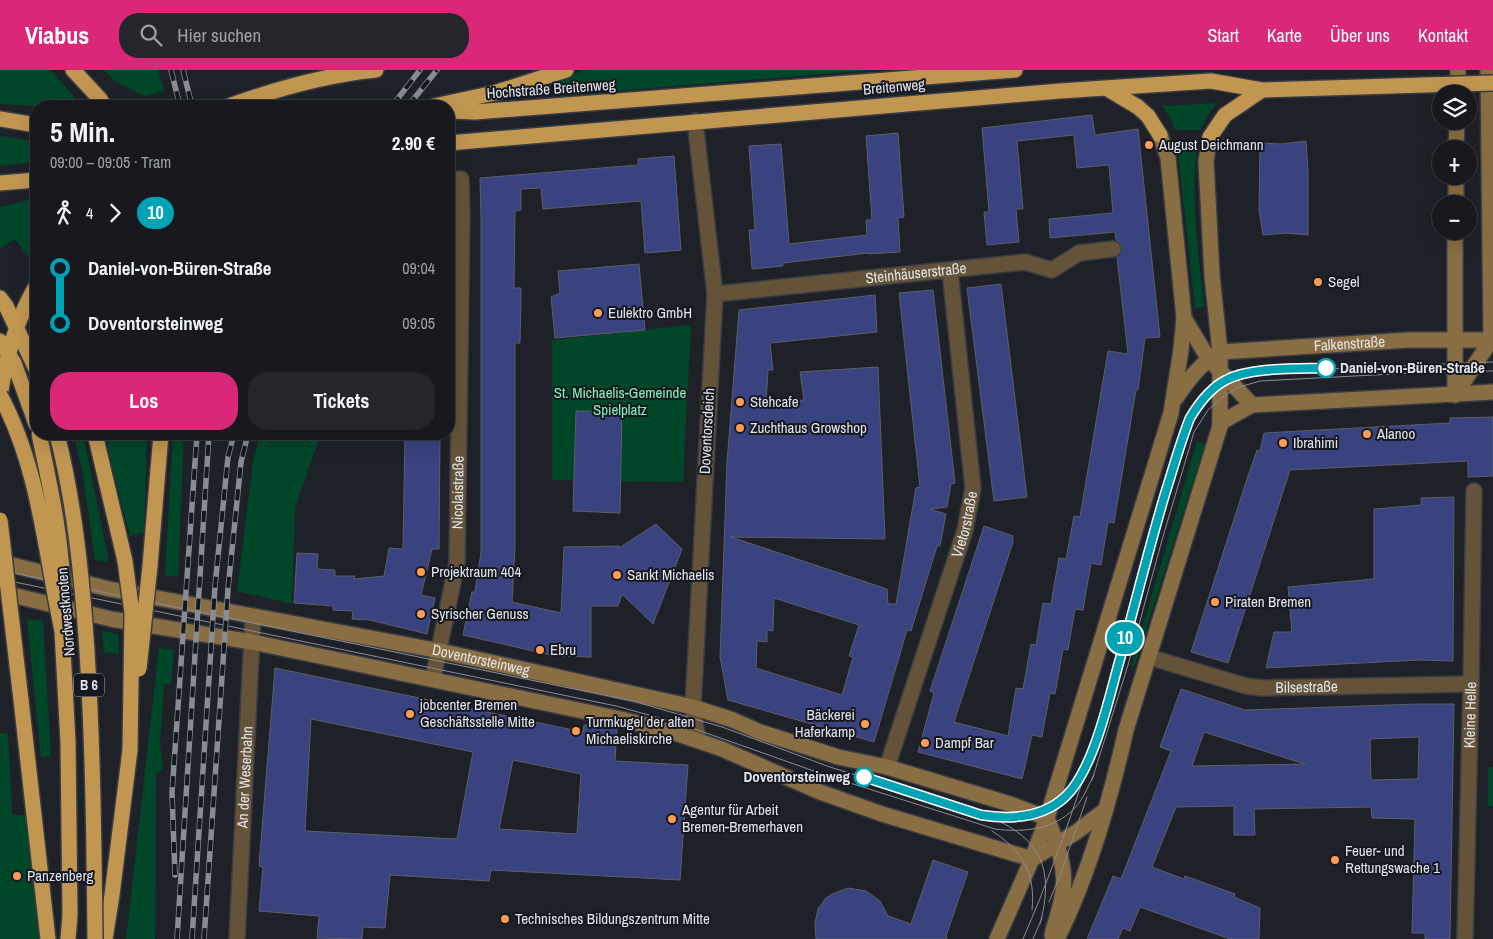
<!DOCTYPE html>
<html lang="de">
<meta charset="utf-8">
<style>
:root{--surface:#17191f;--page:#24262c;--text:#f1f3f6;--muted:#9ea0a4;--line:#36383d;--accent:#db2777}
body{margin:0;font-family:"Archivo Narrow",sans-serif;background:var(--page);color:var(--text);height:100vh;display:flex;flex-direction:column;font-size:19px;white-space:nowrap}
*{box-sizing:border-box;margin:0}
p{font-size:16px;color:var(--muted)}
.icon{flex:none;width:28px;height:28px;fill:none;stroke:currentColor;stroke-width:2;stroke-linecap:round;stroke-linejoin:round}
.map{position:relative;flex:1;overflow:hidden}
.sheet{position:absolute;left:30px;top:30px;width:425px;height:340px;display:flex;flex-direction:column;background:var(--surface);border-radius:20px;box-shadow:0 5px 20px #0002,0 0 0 1px var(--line)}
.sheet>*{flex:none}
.badge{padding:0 10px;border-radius:16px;font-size:18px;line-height:32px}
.buttons{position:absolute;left:1432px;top:15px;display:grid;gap:10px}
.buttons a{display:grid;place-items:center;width:45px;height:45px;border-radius:50%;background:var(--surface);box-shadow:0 5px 20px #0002,0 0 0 1px var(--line);font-size:25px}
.map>.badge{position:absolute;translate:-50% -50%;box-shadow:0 0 0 2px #fff}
.legs{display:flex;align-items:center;gap:8px;height:55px;padding:0 20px;font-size:16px}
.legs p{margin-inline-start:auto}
.overview{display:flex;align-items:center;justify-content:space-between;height:85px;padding:0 20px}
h1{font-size:28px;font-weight:700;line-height:38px}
.button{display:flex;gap:10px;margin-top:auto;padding:10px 20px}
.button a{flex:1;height:58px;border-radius:20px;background:var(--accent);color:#fff;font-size:20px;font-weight:700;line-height:58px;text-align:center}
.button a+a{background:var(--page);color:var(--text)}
ul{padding:0 20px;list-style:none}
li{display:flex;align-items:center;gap:18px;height:55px;font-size:19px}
li i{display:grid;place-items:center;width:8px;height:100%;margin:0 6px;background:currentColor}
li i::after{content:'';width:12px;height:12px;margin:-6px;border:4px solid;border-radius:50%;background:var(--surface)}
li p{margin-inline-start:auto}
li:first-child i{background:linear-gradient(#0000 50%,currentColor 0)}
li:last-child i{background:linear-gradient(currentColor 50%,#0000 0)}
header{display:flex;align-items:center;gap:30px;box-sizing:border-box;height:70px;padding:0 25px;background:var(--accent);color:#fff}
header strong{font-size:24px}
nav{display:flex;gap:28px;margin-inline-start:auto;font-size:18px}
.search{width:350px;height:45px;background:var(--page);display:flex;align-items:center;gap:12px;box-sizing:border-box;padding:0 18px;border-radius:20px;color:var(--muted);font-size:19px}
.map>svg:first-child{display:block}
.green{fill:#00472a}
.building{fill:#38437f;stroke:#5c5f68;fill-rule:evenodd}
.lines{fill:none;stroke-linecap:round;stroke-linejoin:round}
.street-casing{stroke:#3a3c44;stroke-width:18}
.secondary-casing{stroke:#3a3c44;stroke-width:18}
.highway-casing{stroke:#3a3c44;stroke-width:18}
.street{stroke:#645339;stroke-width:15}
.secondary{stroke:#8a6e43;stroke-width:15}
.highway{stroke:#c19651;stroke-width:15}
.tram{stroke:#8a8c93;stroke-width:1}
.rail-casing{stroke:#8a8c93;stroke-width:5.5}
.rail{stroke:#161820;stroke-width:4;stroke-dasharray:11;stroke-linecap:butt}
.highway-bridge-casing{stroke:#3a3c44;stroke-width:18;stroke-linecap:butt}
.highway-bridge{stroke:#c19651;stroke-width:15}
.line-1-casing{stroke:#fff;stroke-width:11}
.line-1{stroke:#00a3b4;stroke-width:8}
.poi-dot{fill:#fd9c55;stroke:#161820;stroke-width:2}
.stop-1-dot{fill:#fff;stroke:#00a3b4;stroke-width:2.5}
.labels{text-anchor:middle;stroke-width:4;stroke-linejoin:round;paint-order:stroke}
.shield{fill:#161820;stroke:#a5a7ad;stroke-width:1}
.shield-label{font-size:14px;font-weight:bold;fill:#e2e4e9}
.street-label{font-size:15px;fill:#e2e4e9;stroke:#161820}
.poi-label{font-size:15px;fill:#e2e4e9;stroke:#161820;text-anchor:start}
.stop-label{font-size:15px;font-weight:bold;fill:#e2e4e9;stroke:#161820;text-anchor:start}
.park-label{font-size:15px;fill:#84f1b6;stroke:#161820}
</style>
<header>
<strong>Viabus</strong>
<div class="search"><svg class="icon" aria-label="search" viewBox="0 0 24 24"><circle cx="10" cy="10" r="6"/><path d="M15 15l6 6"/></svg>Hier suchen</div>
<nav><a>Start</a><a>Karte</a><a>Über uns</a><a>Kontakt</a></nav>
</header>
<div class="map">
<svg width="1493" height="869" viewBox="0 0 1493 869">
<rect width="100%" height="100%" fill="#1f2129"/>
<path class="green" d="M0,0H49L56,6L82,36H38L0,34Z
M104,0H158L164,21L145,26L116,12Z
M584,0H873L553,26V14Z
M1217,33L1208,45L1200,60H1175L1169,45L1162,36Z
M0,66L36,71V92L0,96Z
M1177,72L1198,73C1189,122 1199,187 1204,237L1195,238Z
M36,128V193L35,196L15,169L0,179V137Z
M691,255L683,412L552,410V270Z
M74,364H83L109,492L95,490L83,405Z
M107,364H147L144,463L130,466L108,380Z
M173,364H184L178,507L165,505Z
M260,364H321L295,437L292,534L237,521L253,392Z
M1197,371L1205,374L1134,597L1131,596Z
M27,549L43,551L51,686L41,687Z
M102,561L118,564L119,584L104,582Z
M159,578L174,580L171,614H164L160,675L163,700L156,702L155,869H126Z
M0,663H8L12,745H29L39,869H0Z
M1488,697H1493V736H1488Z"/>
<path class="building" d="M1092,45L1095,65L1138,59L1160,267L1145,268L1138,320H1136L1114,453L1108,452L1101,495L1091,493L1083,540L1075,539L1068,580L1063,579L1055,624L1050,623L1042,667L1032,665L1022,709L918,682L934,623L930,621L984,456L1013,466V472L954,652L1008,666L1016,618L1023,619L1031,574L1036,575L1043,533L1051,534L1059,488L1066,489L1074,446L1080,447L1108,281L1128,284L1117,187L1121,183L1122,178L1120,173L1116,170L1115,162L1050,168L1049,149L1113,143L1109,95L1077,98L1074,65L1017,71L1023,139H1016L1019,172L987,175L984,142H989L982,58Z
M898,63L904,147L898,148L900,182L868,184V183L783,193V196L752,199L749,160H755L749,76L781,74L789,174L867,165L866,150H872L866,66Z
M1306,71L1308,101V165L1286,163L1263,165L1259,140L1260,73L1281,74Z
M674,86L681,180L645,183L641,131L543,139L541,118L521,119V140L515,141L514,218H521V227L520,273H515V478L512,532L561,543L564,477L619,476V478L656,454L682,479L653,554L622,524L618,536H591V587L555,586L463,565L472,522H475L481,482V148L480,108L638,95V89Z
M639,194L645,260L555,268L551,227L560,223L558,201Z
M1001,214L1027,427L994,431L967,218Z
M933,220L955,413L951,414L947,437L930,439L946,444L940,476H937L911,561L907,560L874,672L728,630L720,587L727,393L739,240L875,225L877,262L770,273L773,300H768L766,332L804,330L800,302L878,297L885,469L731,467L887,519L888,534H896L916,418L920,417L899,223ZM774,528L859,555L849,586L853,587L842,625L756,598L757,571L767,572V560L773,561Z
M576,341L622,342L620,443L573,441Z
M1493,347V406L1468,407V391L1290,400L1228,593L1191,582L1246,412L1257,380L1260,381L1264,363L1450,353V348Z
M405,364H440L439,479H432L421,525L435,528L427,564L370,550L352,549L353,541L333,540V536L294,533L297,483L318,484L317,499L335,500V506H355L354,509L384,506L389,478L403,479Z
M1454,427L1453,591L1419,590L1266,598L1274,562H1292L1288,517L1374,509V439L1421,435V428Z
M275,598L583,662L584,655L617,658L615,691L688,695L680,810L491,800L489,811L390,805L385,858L363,857L362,869L317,868L319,846L259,841L263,797L259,796ZM311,649L473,682L457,769L305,761ZM513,690L581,704L577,764L499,759Z
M1181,619L1245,640L1418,634H1454L1450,869H1425V863H1412L1415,749L1372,748L1371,737L1254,739L1255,765H1234V736L1176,737L1152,797L1184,809L1185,806L1235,824L1234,827L1260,838L1259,869H1230L1140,837L1130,861L1123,858L1118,869H1087L1113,806L1121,809L1171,681L1160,677ZM1204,662L1305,694L1192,696ZM1419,667L1418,709L1371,710L1370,669Z
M933,790L968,802L946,866L947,869H816L815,853L818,839L826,828L832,824L848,818L866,821L880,831L888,846L911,854Z"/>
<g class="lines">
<defs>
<g id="street">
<path d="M695,51L715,224L693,637L696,659L699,671"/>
<path id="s1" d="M715,224L1025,192L1052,200L1079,183L1113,179"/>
<path id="s2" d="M1149,587L1246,616L1262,618L1471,614"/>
<path id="s3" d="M433,608L457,493L462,145L461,109L449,110"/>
<path id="s4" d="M887,697L965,460L973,418L950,201"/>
<path id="s5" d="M237,869L253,546"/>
<path id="s6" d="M1465,869L1471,614L1474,421"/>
</g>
<g id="secondary">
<path d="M1458,24V0"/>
<path d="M1456,79L1457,51"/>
<path d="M1456,134V106"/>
<path d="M1184,248L1208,288L1252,335"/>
<path d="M1455,325L1491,270L1488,0"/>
<path d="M1455,325V161"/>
<path id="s7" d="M1176,328C1188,310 1201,293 1220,282L1409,270H1493"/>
<path d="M1220,353L1252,335L1493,322"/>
<path id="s8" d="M0,492L109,519L440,581L693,637L733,650L760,662L838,687L887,697L1010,734L1047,748"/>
<path d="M0,522L111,549L252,572L621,649L675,663L722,679L820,722L882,744L1032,789"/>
<path d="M1047,748C1057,773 1068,800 1062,827C1060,840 1055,852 1052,865"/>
<path d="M1032,789L1075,763L1104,741"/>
<path d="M997,869L1032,789L1047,748L1171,343L1181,280L1184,248L1168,88L1160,65"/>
<path d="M1057,869C1089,805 1110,731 1126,660L1220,356V282L1212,205L1206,91L1210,67"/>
</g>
<path id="highway" d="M73,0L100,29L104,36
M1106,18L1138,37L1148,46L1160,65
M229,36C276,19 325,5 376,0
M434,36L494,23L566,0
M449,41L475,42L1015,0
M0,49L36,55
M1210,67L1225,45L1262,20
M449,73L1060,21L1211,11L1262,20L1424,15
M0,113L36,110
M0,228L6,236L36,299
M0,271L14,293L36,354
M0,326C6,288 17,248 36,216
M95,364L125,491
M150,496L161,364
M62,561L68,672L70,845L68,869
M21,630L48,869
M105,869L112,825L130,680"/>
</defs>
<use href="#street" class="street-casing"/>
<use href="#secondary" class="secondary-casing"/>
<use href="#highway" class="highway-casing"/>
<use href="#street" class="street"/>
<use href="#secondary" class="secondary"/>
<use href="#highway" class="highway"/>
<path class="tram" d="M0,500L107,523L633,631L722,657L830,697L992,748C1043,770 1054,802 1040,854
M0,509L616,636L678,653L828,706L995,759C1026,763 1059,759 1079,733C1085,725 1089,714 1094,705
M1092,710L1128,595L1162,470L1194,362L1208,340L1220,329L1236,318L1260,311L1431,302L1493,301
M998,748C1031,749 1062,738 1080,709
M992,761C1022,780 1036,804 1032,840
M1049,832L1062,800L1087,727
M1023,869C1069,763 1103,651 1133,540C1145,496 1157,452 1170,409C1176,389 1180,366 1190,348C1207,317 1225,307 1259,302L1493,292
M1033,869L1042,848"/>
<defs>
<path id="rail" d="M171,0L180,36
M183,0L192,36
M392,36L420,0
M408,36L437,0
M175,805L172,723L197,364
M177,869L209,364
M192,869L215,516L228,387L234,364
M204,869L228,519L241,392L248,364"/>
</defs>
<use href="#rail" class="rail-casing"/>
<use href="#rail" class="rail"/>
<defs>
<path id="highway-bridge" d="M1424,15L1493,13
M0,325C39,397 45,481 62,561
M39,364C51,420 64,478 63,535
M57,364C75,435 82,508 87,581C93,677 94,773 95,869
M0,450L21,630
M125,491L132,543L130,680
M139,599L150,496"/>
</defs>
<use href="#highway-bridge" class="highway-bridge-casing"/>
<use href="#highway-bridge" class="highway-bridge"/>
</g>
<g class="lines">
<defs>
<path id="line-1" d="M864,707L981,745C1012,750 1043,748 1066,726C1093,700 1108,632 1118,596C1134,539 1148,481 1165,424C1173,399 1180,373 1190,348C1199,333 1210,318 1226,310C1250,297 1298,299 1326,298"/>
</defs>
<use href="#line-1" class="line-1-casing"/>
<use href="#line-1" class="line-1"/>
</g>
<g class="poi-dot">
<circle cx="1149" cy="75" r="5"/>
<circle cx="1318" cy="212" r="5"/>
<circle cx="598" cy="243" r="5"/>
<circle cx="740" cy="332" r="5"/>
<circle cx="740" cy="358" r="5"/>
<circle cx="1367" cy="364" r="5"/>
<circle cx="1283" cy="373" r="5"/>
<circle cx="421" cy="502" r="5"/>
<circle cx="617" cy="505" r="5"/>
<circle cx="1215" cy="532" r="5"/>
<circle cx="421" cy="544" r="5"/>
<circle cx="540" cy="580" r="5"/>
<circle cx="410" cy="644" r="5"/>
<circle cx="865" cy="654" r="5"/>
<circle cx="576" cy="661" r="5"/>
<circle cx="925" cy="673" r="5"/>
<circle cx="672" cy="749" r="5"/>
<circle cx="1335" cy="790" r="5"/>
<circle cx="17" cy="806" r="5"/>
<circle cx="505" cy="849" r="5"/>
</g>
<g class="stop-1-dot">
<circle cx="1326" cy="298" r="9"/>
<circle cx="864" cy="707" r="9"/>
</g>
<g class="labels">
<rect class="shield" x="74" y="603.5" width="30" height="23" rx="4"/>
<g class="shield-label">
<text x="89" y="620">B 6</text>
</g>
<g class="street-label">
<text transform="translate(894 17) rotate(-5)" y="5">Breitenweg</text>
<text transform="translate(551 19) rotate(-4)" y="5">Hochstraße Breitenweg</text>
<text dy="5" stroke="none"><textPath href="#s1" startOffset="202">Steinhäuserstraße</textPath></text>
<text dy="5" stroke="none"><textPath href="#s7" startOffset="194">Falkenstraße</textPath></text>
<text transform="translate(707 361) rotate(-87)" y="5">Doventorsdeich</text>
<text dy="5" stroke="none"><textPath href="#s3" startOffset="188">Nicolaistraße</textPath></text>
<text dy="5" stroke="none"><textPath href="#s4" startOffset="255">Vietorstraße</textPath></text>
<text transform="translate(66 542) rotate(-95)" y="5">Nordwestknoten</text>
<text dy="5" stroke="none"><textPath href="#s8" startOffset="491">Doventorsteinweg</textPath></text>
<text dy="5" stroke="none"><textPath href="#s2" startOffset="162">Bilsestraße</textPath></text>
<text dy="5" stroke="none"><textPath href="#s6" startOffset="224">Kleine Helle</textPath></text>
<text dy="5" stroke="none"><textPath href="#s5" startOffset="162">An der Weserbahn</textPath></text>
</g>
<g class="poi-label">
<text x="1159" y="80">August Deichmann</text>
<text x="1328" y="217">Segel</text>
<text x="608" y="248">Eulektro GmbH</text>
<text x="750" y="337">Stehcafe</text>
<text x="750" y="363">Zuchthaus Growshop</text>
<text x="1377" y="369">Alanoo</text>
<text x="1293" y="378">Ibrahimi</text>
<text x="431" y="507">Projektraum 404</text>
<text x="627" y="510">Sankt Michaelis</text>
<text x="1225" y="537">Piraten Bremen</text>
<text x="431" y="549">Syrischer Genuss</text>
<text x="550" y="585">Ebru</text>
<text x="420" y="640">jobcenter Bremen<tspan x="420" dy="17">Geschäftsstelle Mitte</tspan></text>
<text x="855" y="650" text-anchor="end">Bäckerei<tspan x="855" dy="17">Haferkamp</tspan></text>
<text x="586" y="657">Turmkugel der alten<tspan x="586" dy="17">Michaeliskirche</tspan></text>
<text x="935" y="678">Dampf Bar</text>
<text x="682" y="745">Agentur für Arbeit<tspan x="682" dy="17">Bremen-Bremerhaven</tspan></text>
<text x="1345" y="786">Feuer- und<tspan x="1345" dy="17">Rettungswache 1</tspan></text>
<text x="27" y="811">Panzenberg</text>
<text x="515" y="854">Technisches Bildungszentrum Mitte</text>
</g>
<g class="stop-label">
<text x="1340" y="303">Daniel-von-Büren-Straße</text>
<text x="850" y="712" text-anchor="end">Doventorsteinweg</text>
</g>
<g class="park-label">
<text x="620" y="328">St. Michaelis-Gemeinde<tspan x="620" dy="17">Spielplatz</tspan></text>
</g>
</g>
</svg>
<div class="buttons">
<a><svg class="icon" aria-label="layers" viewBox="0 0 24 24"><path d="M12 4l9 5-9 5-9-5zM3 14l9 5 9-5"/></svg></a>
<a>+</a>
<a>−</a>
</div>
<b class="badge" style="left:1125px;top:568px;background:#00a3b4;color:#fff">10</b>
<section class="sheet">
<div class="overview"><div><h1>5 Min.</h1><p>09:00 – 09:05 · Tram</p></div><b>2.90 €</b></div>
<div class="legs"><svg class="icon" aria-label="walk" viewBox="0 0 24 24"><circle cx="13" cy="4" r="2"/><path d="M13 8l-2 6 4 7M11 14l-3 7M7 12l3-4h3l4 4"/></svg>4<svg class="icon" aria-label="forward" viewBox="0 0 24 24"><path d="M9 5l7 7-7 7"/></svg><b class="badge" style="background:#00a3b4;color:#fff">10</b></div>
<ul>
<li><i style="color:#00a3b4"></i><b>Daniel-von-Büren-Straße</b><p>09:04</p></li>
<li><i style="color:#00a3b4"></i><b>Doventorsteinweg</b><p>09:05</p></li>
</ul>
<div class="button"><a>Los</a><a>Tickets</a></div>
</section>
</div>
